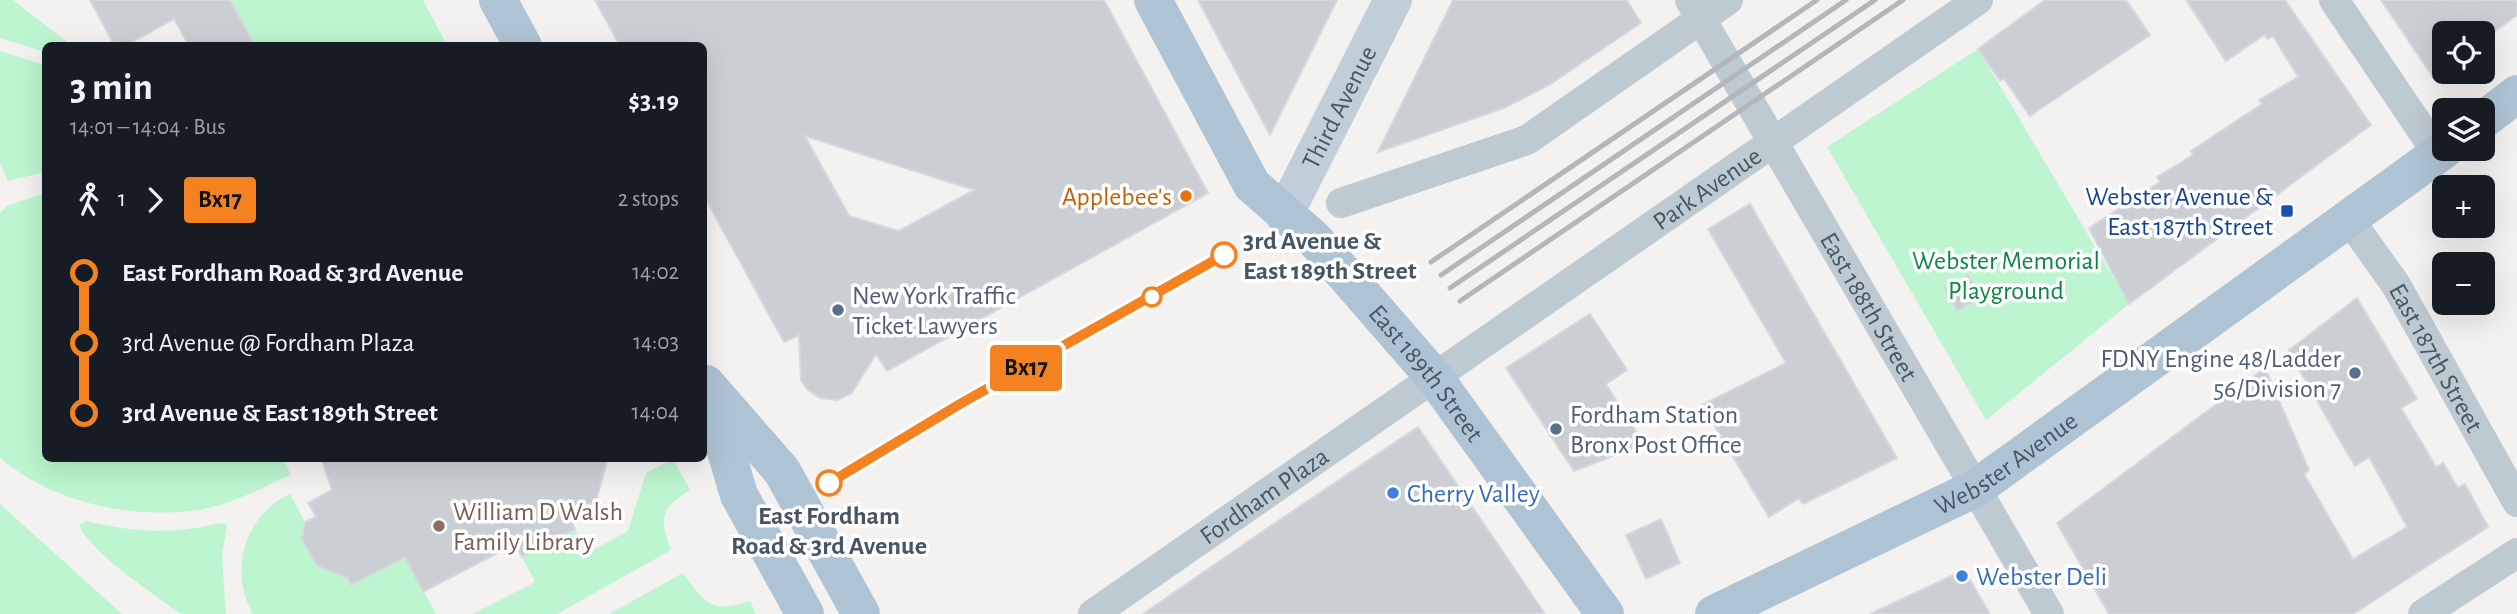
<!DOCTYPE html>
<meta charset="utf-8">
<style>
:root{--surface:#171b24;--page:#242831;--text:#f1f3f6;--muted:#9ea1a6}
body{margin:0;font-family:"Alegreya Sans",sans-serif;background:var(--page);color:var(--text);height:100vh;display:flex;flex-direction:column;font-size:26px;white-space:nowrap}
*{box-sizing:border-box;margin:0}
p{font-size:23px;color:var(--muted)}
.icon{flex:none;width:38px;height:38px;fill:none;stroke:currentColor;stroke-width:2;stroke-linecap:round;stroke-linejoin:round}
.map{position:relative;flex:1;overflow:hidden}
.side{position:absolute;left:42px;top:42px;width:665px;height:420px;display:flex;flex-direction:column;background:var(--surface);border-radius:10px;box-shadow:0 7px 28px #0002}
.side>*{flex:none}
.badge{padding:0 14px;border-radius:5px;font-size:24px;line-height:46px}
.tools{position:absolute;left:2432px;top:21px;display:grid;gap:14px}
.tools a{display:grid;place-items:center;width:63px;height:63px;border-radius:10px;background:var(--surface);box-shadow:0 7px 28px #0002;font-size:35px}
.map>.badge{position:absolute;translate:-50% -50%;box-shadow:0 0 0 4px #fff}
.legs{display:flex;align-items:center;gap:10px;height:77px;padding:0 28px;font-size:23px}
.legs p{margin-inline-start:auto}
.head{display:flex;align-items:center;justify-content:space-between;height:119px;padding:0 28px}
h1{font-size:38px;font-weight:700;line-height:52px}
ul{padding:0 28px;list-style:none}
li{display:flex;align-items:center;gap:24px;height:70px;font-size:26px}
li i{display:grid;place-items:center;width:10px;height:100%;margin:0 9px;background:currentColor}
li i::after{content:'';width:18px;height:18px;margin:-9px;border:5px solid;border-radius:50%;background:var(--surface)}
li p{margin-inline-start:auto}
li:first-child i{background:linear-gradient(#0000 50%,currentColor 0)}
li:last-child i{background:linear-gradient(currentColor 50%,#0000 0)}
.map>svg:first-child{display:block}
.green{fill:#bcf5cf}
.building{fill:#cbcfd4;stroke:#d5d8dd;stroke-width:2;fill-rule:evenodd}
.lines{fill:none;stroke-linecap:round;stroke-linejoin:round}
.street{stroke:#becad2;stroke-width:30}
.secondary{stroke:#c0ceda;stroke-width:38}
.primary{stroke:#aec3d3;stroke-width:38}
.rail{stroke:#b3b7bc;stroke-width:5}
.line-1-casing{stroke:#fff;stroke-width:16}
.line-1{stroke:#f58220;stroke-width:10}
.food-dot{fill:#e8710a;stroke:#fff;stroke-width:2.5}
.transit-dot{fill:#1a4fb4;stroke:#fff;stroke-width:2.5}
.stop-1-dot{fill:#fff;stroke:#f58220;stroke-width:3.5}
.service-dot{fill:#5c6f8a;stroke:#fff;stroke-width:2.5}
.shop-dot{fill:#3f7fe0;stroke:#fff;stroke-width:2.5}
.education-dot{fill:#8d6e63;stroke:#fff;stroke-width:2.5}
.labels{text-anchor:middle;stroke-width:7;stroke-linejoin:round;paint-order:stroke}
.street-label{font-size:26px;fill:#475662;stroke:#fff}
.food-label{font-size:26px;fill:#c56008;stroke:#fff;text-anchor:end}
.transit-label{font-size:26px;fill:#164399;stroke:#fff;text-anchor:end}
.stop-label{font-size:26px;font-weight:bold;fill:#475662;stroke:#fff;text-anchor:start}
.park-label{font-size:26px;fill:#0c8842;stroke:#fff}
.service-label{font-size:26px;fill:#4e5e75;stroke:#fff;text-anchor:start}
.shop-label{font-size:26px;fill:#366cbe;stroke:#fff;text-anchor:start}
.education-label{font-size:26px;fill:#785e54;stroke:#fff;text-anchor:start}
</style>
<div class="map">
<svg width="2517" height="614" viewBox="0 0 2517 614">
<rect width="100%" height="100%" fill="#f4f1f1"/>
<path class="green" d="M0,0H13L71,45L46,46L45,52L0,38Z
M230,0H423L447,45H255Z
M1978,49L2129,304L1986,420L1827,147Z
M0,51L45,65V172L8,181L0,163Z
M45,193L46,458L283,459L291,475C259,489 226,508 190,511C124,518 51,501 0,458V213L7,206Z
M673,459L690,490C660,509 659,517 671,550L557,614H473L535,582L522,557L575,529L589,552L628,531L646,473Z
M290,494L305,522L302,539L317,566L336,573L405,557L436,614H253C228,571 245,514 290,494Z
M0,504L122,614H0Z
M86,521C133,532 173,535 220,523L227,525L222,555L226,614H182L176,611C151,592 91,553 79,525Z
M683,573C706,604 710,614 750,601L756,614H609Z"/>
<path class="building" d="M90,0H230L255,46H189L174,19L125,46H115Z
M595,0H1104L1208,193L887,371L876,354L851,394L837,400L820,398L808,390L801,380L799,335L784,342L704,196V46H620ZM805,136L974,190L899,231L849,216Z
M1198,0H1337L1270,135Z
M1453,0H1627L1641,23L1549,85L1504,108L1378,152Z
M2045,0H2126L2150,35L2030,116L2004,79L2000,81L1978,49Z
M2186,0H2285L2371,125L2129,304L2089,228L2160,182L2157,177L2193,155L2191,151L2262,104L2259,100L2298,77L2273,36L2268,39L2264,35L2226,61Z
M2381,0H2517V15L2483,40V33H2445V69L2433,77Z
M1750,204L1897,458L1803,504L1799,498L1769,517L1702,405L1786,363L1708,229Z
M1968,275L1980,298L1957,311L1945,288Z
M2357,298L2417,399L2401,408L2413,428L2436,467L2443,463L2458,488L2465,484L2488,527L2353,614H2109L2057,523L2265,368L2309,470L2304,474L2353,559L2407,527L2369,457L2355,466L2288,351Z
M1590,314L1627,370L1606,384L1644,444L1574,471L1506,368Z
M1418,427L1545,614H1143L1275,523Z
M321,458H608L596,501L568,516L575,529L522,557L515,544L423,592L405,557L351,585L347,577L317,566L302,539L305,522L316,517L308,503L332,490Z
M1661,519L1680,563L1646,579L1626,535Z
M1964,570L1990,614H1870Z"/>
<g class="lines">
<g class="street">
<path id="s1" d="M1690,0L2049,614"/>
<path d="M2334,0L2438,154"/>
<path d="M1341,203L1527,140L1728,0"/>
<path id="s2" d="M2349,219L2396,285L2517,502"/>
<path id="s3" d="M1093,614L1978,0"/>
<path d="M2423,614L2517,553"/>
</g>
<path class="secondary" id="s4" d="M1284,215L1393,0"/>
<g class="primary">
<path d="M498,0L523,46"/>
<path id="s5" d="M1153,0L1252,185L1314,239L1434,377L1605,614"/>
<path d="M2483,120L2517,94"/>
<path d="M706,384L782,471L861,614"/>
<path d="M710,397L739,495L805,614"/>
<path id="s6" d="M1714,614L1976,488L2445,149"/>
</g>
<path class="rail" d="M1431,262L1817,0
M1441,275L1846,0
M1450,288L1875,0
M1460,301L1903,0"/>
</g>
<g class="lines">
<defs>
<path id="line-1" d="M829,483L960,404L1224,255"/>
</defs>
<use href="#line-1" class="line-1-casing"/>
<use href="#line-1" class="line-1"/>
</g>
<circle class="food-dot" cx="1186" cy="196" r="7"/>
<rect class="transit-dot" x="2280" y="204" width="14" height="14" rx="3.5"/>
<g class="stop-1-dot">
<circle cx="1224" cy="255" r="12"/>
<circle cx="1152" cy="297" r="9"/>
<circle cx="829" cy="483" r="12"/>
</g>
<g class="service-dot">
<circle cx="838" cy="310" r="7"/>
<circle cx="2355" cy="373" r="7"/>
<circle cx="1556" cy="429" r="7"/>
</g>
<g class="shop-dot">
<circle cx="1393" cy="493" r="7"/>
<circle cx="1962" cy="576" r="7"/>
</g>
<circle class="education-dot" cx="439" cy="526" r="7"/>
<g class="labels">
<g class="street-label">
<text dy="9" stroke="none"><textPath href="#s4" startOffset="121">Third Avenue</textPath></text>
<text dy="9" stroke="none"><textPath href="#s3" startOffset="747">Park Avenue</textPath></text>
<text dy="9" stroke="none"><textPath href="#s1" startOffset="355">East 188th Street</textPath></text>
<text dy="9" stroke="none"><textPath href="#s2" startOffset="164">East 187th Street</textPath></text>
<text dy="9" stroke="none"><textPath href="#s5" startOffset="467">East 189th Street</textPath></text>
<text dy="9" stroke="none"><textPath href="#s6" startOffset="329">Webster Avenue</textPath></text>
<text dy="9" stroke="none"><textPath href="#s3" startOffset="208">Fordham Plaza</textPath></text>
</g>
<g class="food-label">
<text x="1172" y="205">Applebee's</text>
</g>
<g class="transit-label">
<text x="2273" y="205">Webster Avenue &amp;<tspan x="2273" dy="30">East 187th Street</tspan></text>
</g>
<g class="stop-label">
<text x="1243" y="249">3rd Avenue &amp;<tspan x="1243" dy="30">East 189th Street</tspan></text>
<text x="829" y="524" text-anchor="middle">East Fordham<tspan x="829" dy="30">Road &amp; 3rd Avenue</tspan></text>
</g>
<g class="park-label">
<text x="2006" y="269">Webster Memorial<tspan x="2006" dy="30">Playground</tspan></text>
</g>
<g class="service-label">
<text x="852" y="304">New York Traffic<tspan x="852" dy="30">Ticket Lawyers</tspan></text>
<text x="2341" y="367" text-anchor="end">FDNY Engine 48/Ladder<tspan x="2341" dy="30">56/Division 7</tspan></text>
<text x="1570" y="423">Fordham Station<tspan x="1570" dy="30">Bronx Post Office</tspan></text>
</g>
<g class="shop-label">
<text x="1407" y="502">Cherry Valley</text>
<text x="1976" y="585">Webster Deli</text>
</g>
<g class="education-label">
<text x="453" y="520">William D Walsh<tspan x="453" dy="30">Family Library</tspan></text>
</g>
</g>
</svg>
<div class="tools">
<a><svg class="icon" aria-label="locate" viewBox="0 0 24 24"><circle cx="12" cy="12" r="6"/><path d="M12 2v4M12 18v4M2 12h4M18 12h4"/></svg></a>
<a><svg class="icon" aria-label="layers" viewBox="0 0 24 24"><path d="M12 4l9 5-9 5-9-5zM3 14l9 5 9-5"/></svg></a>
<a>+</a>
<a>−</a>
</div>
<b class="badge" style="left:1026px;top:368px;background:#f58220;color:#111">Bx17</b>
<section class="side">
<div class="head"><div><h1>3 min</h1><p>14:01 – 14:04 · Bus</p></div><b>$3.19</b></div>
<div class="legs"><svg class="icon" aria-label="walk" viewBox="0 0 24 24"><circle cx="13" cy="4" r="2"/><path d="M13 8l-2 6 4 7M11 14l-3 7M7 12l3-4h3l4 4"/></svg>1<svg class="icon" aria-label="forward" viewBox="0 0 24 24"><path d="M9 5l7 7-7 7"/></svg><b class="badge" style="background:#f58220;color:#111">Bx17</b><p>2 stops</p></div>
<ul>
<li><i style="color:#f58220"></i><b>East Fordham Road &amp; 3rd Avenue</b><p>14:02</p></li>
<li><i style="color:#f58220"></i><span>3rd Avenue @ Fordham Plaza</span><p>14:03</p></li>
<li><i style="color:#f58220"></i><b>3rd Avenue &amp; East 189th Street</b><p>14:04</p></li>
</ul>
</section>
</div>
